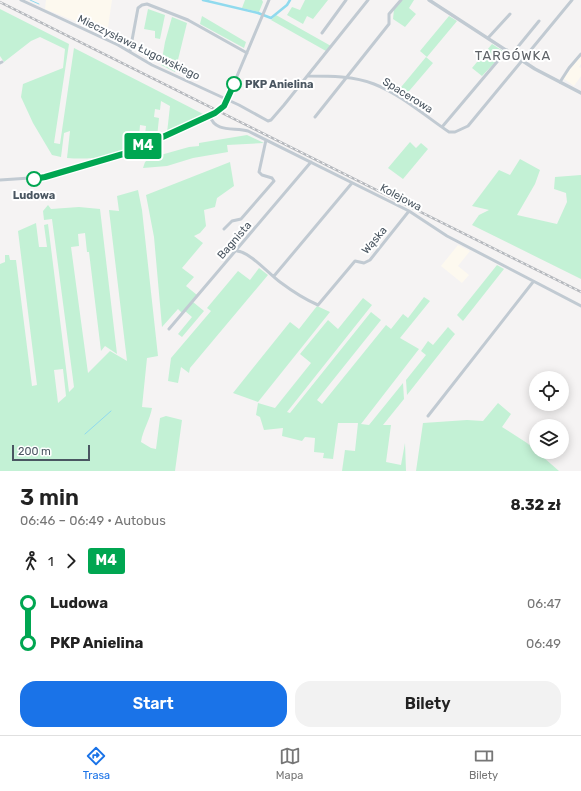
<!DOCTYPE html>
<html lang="pl">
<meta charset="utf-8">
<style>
:root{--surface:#fff;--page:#f2f2f2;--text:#222;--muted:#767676;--line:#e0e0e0;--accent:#1a73e8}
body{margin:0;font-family:Rubik,sans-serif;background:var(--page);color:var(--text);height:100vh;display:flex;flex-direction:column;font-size:15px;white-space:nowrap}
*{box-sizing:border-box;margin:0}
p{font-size:13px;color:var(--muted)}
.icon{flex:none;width:22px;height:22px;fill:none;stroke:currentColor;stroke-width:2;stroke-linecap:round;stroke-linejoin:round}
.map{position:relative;height:471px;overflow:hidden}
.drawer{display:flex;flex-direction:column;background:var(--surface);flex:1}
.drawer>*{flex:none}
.badge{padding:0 8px;border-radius:3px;font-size:14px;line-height:26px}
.controls{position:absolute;left:529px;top:371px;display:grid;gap:8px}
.controls a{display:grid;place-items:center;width:40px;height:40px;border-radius:50%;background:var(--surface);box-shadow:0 2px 10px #0003;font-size:20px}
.scale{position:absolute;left:12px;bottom:10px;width:78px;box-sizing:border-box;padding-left:4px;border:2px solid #4a5661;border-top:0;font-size:11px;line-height:14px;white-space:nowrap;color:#4a5661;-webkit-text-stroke:3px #fff;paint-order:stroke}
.map>.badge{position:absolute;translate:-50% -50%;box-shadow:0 0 0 2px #fff}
.legs{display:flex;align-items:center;gap:6px;height:44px;padding:0 20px;font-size:13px}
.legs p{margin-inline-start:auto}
.head{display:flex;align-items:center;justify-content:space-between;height:68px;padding:0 20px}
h1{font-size:22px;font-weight:600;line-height:30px}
.primary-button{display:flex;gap:8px;margin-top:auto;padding:8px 20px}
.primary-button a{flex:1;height:46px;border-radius:16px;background:var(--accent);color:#fff;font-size:16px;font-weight:600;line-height:46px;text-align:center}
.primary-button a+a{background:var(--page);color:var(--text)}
ul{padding:0 20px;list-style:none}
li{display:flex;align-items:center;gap:14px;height:40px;font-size:15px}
li i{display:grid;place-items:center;width:6px;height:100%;margin:0 5px;background:currentColor}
li i::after{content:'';width:10px;height:10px;margin:-5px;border:3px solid;border-radius:50%;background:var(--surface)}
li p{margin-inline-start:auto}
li:first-child i{background:linear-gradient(#0000 50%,currentColor 0)}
li:last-child i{background:linear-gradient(currentColor 50%,#0000 0)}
.tab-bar{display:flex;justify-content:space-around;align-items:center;height:56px;border-top:1px solid var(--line);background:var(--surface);font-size:11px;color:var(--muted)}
.tab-bar a{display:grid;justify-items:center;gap:2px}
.tab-bar .active{color:var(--accent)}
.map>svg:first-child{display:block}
.commercial{fill:#fdf9ef}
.green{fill:#c3f1d5;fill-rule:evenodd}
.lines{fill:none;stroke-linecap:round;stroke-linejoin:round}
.stream{stroke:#90daee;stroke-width:1}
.canal{stroke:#90daee;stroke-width:2.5}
.minor{stroke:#c1cad2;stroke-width:3}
.tertiary{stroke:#c1cad2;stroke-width:3.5}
.rail-casing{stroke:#b5b8bd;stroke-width:2.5}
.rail{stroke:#fff;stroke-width:1;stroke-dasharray:3;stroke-linecap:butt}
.line-1-casing{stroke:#fff;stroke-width:9}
.line-1{stroke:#00a651;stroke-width:6}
.stop-1-dot{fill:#fff;stroke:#00a651;stroke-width:2}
.labels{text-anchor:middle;stroke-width:4;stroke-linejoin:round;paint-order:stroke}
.street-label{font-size:11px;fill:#4a5661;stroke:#fff}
.stop-label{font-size:11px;font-weight:bold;fill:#4a5661;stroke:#fff;text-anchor:start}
.quarter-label{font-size:13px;letter-spacing:1px;fill:#5f6368;stroke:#fff}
</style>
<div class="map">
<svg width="581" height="471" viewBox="0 0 581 471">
<rect width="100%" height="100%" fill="#f5f3f3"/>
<path class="commercial" d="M46,0H112L107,34L45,9Z
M581,56V64L579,67L581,68V76L574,86L563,78Z
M458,245L470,251L458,266L469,275L462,283L441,266Z"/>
<path class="green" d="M245,0H262L263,2L259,12L242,8Z
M305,0H328L313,19L307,16L303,24L287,15L292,7L300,10Z
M401,0H414L409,8L416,14L405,27L393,19L394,9Z
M0,9L69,44L54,143L60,144L74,48L205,115L167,133L170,106L161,101L160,110L155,109L154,117L159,118L157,137L144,143L146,126L140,125L139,137L133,136L132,149C109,157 90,160 67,158L70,131L64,133L61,157L52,155L33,123L21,97L23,84L63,68L65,49L40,37L31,41L4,62L0,56Z
M148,9L165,15L160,39L155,38V31L144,29Z
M276,15L331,46L326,51L271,20Z
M202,16L246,42L244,48L200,24Z
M449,16L457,21L427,57L420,51Z
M172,17L187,23L175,72L161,65L165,42Z
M492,44L503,51V54L482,76L472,68Z
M426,57L433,63L404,97L397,92Z
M247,135L264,143L227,145L228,152L193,158L167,166L143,168L145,162L150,158L189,147L199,146V143Z
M410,142L416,148L421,143L428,149L403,179L388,168Z
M520,159L540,170L535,184L517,215L557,224L567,202L566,193L554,189L555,177L581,175V279L472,225L479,215L489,210L472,206L499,170L510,175Z
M230,162L234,186L217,198L215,207L204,210L206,226L200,233L194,236L203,243L182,268L194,277L186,286L197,295L182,313L178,309L162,327L154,237L146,195Z
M138,190L142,210L158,356L147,358L142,407L152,408C150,420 143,429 141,442L151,448L156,449L160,418L166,416L182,420L175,471H0V264L5,262V255H9L10,260H16L32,386L37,385L18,231L36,223L39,247H47L44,225L48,224L69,392L74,387L52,219L44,220L43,211L48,205L51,209L79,207L100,209L117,354L105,346L101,351L89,252H87L85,233L78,234L79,246L71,247L88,373L110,351L127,361L109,210L119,211L117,196ZM63,369L66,396L58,403L54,370Z
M497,265L504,269L463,321L457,315Z
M259,268L268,275L190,368L189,373L181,367L178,383L168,381L171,358L211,311L207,308L238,271L250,280Z
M424,297L430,301L400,338L419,349L361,424L369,425L403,383L404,399L383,425H391L386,462L401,465L405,443L406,471H342L345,450L355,451L358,423H338L333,459L323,458L324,453L314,452L315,438L305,437L302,441L282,436L283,428L264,430L260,417L256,415L258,403L275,408L311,363L300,354L328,320L338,329L363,298L372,305L287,412L290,413L371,312L381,320L317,400L322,404L386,325L391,329L403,314L408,318Z
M193,302L204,311L182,337L178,334L192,317L185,311Z
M317,306L330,312L258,402L233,393L290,322L299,329Z
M448,327L455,334L407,395L406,380L426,355L421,351L428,341L433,345Z
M498,403L511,414L502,427L527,443L559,471H416L423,423L467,420L483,421Z"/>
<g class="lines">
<path class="stream" d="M30,0L39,4
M85,434L111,411"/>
<path class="canal" d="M203,0L258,13L271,18L287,5L290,0"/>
<path class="minor" d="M21,0L118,45L152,65L239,105L268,121L271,120L284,105L368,0
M322,33L346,0
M488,38L510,14
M130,51L138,8L142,5L147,4L188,20L247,53
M512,54L539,21
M0,63L2,62
M308,76C330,76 354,76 374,84C402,95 425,116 449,132H455L468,126L572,0
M560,82L569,68L581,54
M210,116C215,133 235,127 248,131L409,211L447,236L581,306
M315,117L389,24V14L401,0
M442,127L507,50
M0,180L45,177L115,157L138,149L219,111L227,100L269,0
M224,229L232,221L241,219L274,181L272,178L262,175L259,172L266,140
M237,251C250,252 269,274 280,282C292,291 304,299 318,305L355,261L364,263L370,260L409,211
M274,276L352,183
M169,329L311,162
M428,416L533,282"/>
<path class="tertiary" d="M429,0L535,69L581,93"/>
<defs>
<path id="rail" d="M0,2L581,292"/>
</defs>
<use href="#rail" class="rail-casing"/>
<use href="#rail" class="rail"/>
</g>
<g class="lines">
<defs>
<path id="line-1" d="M34,179L45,177L130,152L215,113L224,106L234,84"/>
</defs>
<use href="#line-1" class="line-1-casing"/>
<use href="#line-1" class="line-1"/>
</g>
<g class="stop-1-dot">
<circle cx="234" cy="84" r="7"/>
<circle cx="34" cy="179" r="7"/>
</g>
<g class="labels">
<g class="street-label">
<text transform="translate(139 47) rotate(26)" y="4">Mieczysława Ługowskiego</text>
<text transform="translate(408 95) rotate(32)" y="4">Spacerowa</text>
<text transform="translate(401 197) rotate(28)" y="4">Kolejowa</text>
<text transform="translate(234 240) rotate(-49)" y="4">Bagnista</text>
<text transform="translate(374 240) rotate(-50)" y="4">Wąska</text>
</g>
<g class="stop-label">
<text x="245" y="88">PKP Anielina</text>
<text x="34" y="199" text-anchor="middle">Ludowa</text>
</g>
<g class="quarter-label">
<text x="513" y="60">TARGÓWKA</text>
</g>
</g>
</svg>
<div class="controls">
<a><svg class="icon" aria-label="locate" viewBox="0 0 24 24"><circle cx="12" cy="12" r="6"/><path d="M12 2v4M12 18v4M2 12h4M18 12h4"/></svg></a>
<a><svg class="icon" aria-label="layers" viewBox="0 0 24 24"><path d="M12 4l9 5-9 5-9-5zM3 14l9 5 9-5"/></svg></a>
</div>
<div class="scale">200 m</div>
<b class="badge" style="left:143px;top:146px;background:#00a651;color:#fff">M4</b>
</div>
<section class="drawer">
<div class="head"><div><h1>3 min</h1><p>06:46 – 06:49 · Autobus</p></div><b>8.32 zł</b></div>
<div class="legs"><svg class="icon" aria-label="walk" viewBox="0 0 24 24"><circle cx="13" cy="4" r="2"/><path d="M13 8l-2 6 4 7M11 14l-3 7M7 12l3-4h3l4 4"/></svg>1<svg class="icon" aria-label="forward" viewBox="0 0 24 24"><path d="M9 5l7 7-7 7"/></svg><b class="badge" style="background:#00a651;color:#fff">M4</b></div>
<ul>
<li><i style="color:#00a651"></i><b>Ludowa</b><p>06:47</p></li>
<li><i style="color:#00a651"></i><b>PKP Anielina</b><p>06:49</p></li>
</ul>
<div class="primary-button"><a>Start</a><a>Bilety</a></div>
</section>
<nav class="tab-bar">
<a class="active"><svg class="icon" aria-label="directions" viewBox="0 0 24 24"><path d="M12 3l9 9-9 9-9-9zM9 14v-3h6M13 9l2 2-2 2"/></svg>Trasa</a>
<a><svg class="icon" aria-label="map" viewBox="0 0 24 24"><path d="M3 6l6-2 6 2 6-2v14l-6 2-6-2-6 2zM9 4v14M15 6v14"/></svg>Mapa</a>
<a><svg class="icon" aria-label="tickets" viewBox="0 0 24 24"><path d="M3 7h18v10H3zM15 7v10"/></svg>Bilety</a>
</nav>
